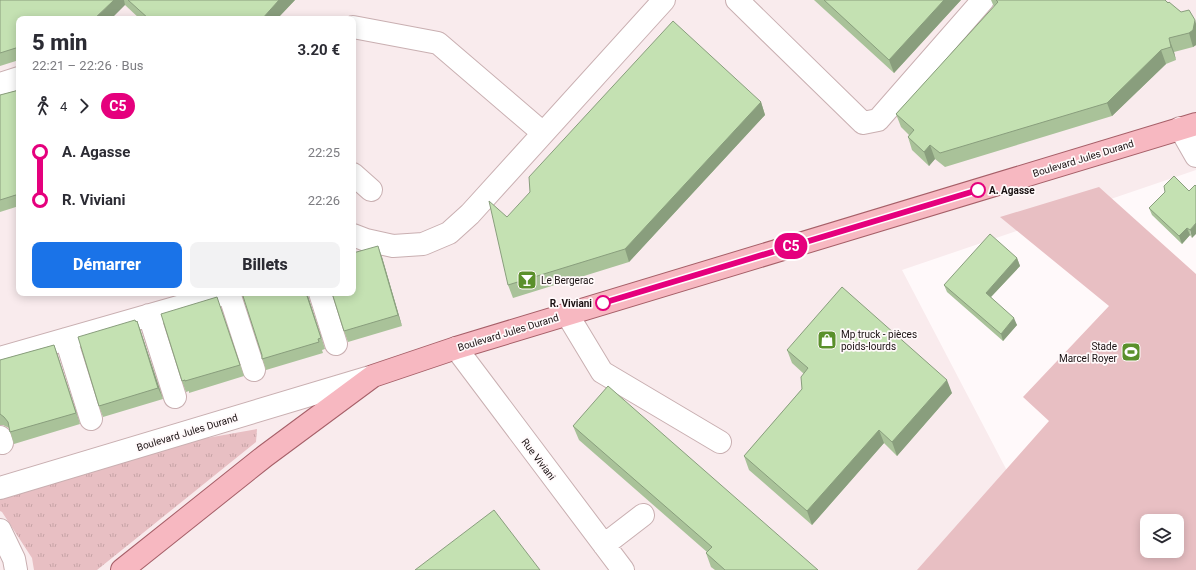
<!DOCTYPE html>
<html lang="fr">
<meta charset="utf-8">
<style>
:root{--surface:#fff;--page:#f2f2f3;--text:#2b2b33;--muted:#7c7c81;--accent:#1a73e8}
body{margin:0;font-family:Roboto,sans-serif;background:var(--page);color:var(--text);height:100vh;display:flex;flex-direction:column;font-size:15px;white-space:nowrap}
*{box-sizing:border-box;margin:0}
p{font-size:13px;color:var(--muted)}
.icon{flex:none;width:22px;height:22px;fill:none;stroke:currentColor;stroke-width:2;stroke-linecap:round;stroke-linejoin:round}
.map{position:relative;flex:1;overflow:hidden}
.sheet{position:absolute;left:16px;top:16px;width:340px;height:280px;display:flex;flex-direction:column;background:var(--surface);border-radius:8px;box-shadow:0 2px 10px #0003}
.sheet>*{flex:none}
.badge{padding:0 8px;border-radius:13px;font-size:14px;line-height:26px}
.tools{position:absolute;left:1140px;top:514px;display:grid;gap:8px}
.tools a{display:grid;place-items:center;width:44px;height:44px;border-radius:8px;background:var(--surface);box-shadow:0 2px 10px #0003;font-size:20px}
.map>.badge{position:absolute;translate:-50% -50%;box-shadow:0 0 0 2px #fff}
.legs{display:flex;align-items:center;gap:6px;height:44px;padding:0 16px;font-size:13px}
.legs p{margin-inline-start:auto}
.summary{display:flex;align-items:center;justify-content:space-between;height:68px;padding:0 16px}
h1{font-size:22px;font-weight:800;line-height:30px}
.cta{display:flex;gap:8px;margin-top:auto;padding:8px 16px}
.cta a{flex:1;height:46px;border-radius:8px;background:var(--accent);color:#fff;font-size:16px;font-weight:800;line-height:46px;text-align:center}
.cta a+a{background:var(--page);color:var(--text)}
ul{padding:0 16px;list-style:none}
li{display:flex;align-items:center;gap:14px;height:48px;font-size:15px}
li i{display:grid;place-items:center;width:6px;height:100%;margin:0 5px;background:currentColor}
li i::after{content:'';width:10px;height:10px;margin:-5px;border:3px solid;border-radius:50%;background:var(--surface)}
li p{margin-inline-start:auto}
li:first-child i{background:linear-gradient(#0000 50%,currentColor 0)}
li:last-child i{background:linear-gradient(currentColor 50%,#0000 0)}
.map>svg:first-child{display:block}
.built{fill:#f9ebed;fill-rule:evenodd}
.grass{fill:url(#grass-tufts)}
.pitch{fill:#e8bfc3;fill-rule:evenodd}
.lines{fill:none;stroke-linecap:round;stroke-linejoin:round}
.minor-casing{stroke:#c9afb1;stroke-width:24}
.major-casing{stroke:#a65f68;stroke-width:24}
.minor{stroke:#fff;stroke-width:22}
.major{stroke:#f7b8c1;stroke-width:22}
.wall{fill:#a9c299}
.shaded-wall{fill:#899e7d}
.building{fill:#c4e1b2;stroke:#899e7d}
.line-1-casing{stroke:#fff;stroke-width:9}
.line-1{stroke:#e5007d;stroke-width:6}
.stop-1-dot{fill:#fff;stroke:#e5007d;stroke-width:2}
.labels{text-anchor:middle;stroke-width:3.5;stroke-linejoin:round;paint-order:stroke}
.street-label{font-size:10px;fill:#1a1112;stroke:#fff9fa}
.stop-label{font-size:10px;font-weight:bold;fill:#1a1112;stroke:#fff9fa;text-anchor:start}
.poi-label{font-size:10px;fill:#1a1112;stroke:#fff9fa;text-anchor:start}
</style>
<div class="map">
<svg width="1196" height="570" viewBox="0 0 1196 570">
<defs>
<pattern id="grass-tufts" width="24" height="20" patternUnits="userSpaceOnUse"><rect width="24" height="20" fill="#e8bfc3"/><path d="M3 7l-1-3M5 7V3M7 7l1-3M15 17l-1-3M17 17v-4M19 17l1-3" fill="none" stroke="#c6a3a6"/></pattern>
</defs>
<rect width="100%" height="100%" fill="#fff9fa"/>
<path class="built" d="M0,0H1196V170L902,270L1059,570H0ZM19,19H353V293H19Z"/>
<path class="grass" d="M257,429L256,442L97,570H34L32,558L2,512L0,511V492L151,448Z"/>
<path class="pitch" d="M1099,187L1196,274V570H917L1049,421L1023,397L1109,306L1000,217ZM1147,521H1177V551H1147Z"/>
<g class="lines">
<defs>
<path id="minor" d="M737,0L863,123L878,120L983,0
M353,27L438,43L543,133
M0,84L19,78
M1180,128L1196,156
M353,174L371,190
M353,235L366,240L393,246L423,244L449,233L470,214L664,0
M229,293L254,370
M320,293L336,344
M567,314L602,372L720,442
M149,315L175,397
M66,339L91,419
M456,348L623,570
M0,358L227,293
M0,437L2,443
M0,488L370,377
M0,530L14,559L16,570
M604,545L643,515"/>
<path id="major" d="M122,570L265,456L373,376L456,348L1196,124"/>
</defs>
<use href="#minor" class="minor-casing"/>
<use href="#major" class="major-casing"/>
<use href="#minor" class="minor"/>
<use href="#major" class="major"/>
</g>
<path class="wall" d="M0,0H295L277,19H140L125,5L19,19V60L0,66Z
M814,0H961L894,73Z
M991,0H1165L1181,12L1195,20L1196,24V45L1193,47L1174,52L1176,60L1166,64L1112,116L945,167L935,159L929,166L912,150L908,137L909,135L901,127L896,114L994,7Z
M19,90V206L0,212V95Z
M761,102L765,115L629,262L513,298L508,285L507,217Z
M1174,176L1192,238L1190,235L1182,244L1152,215L1149,208L1165,192Z
M382,257L402,326L348,342L344,331Z
M1017,258L1020,266L991,297L1017,325L1003,341L947,292L944,285Z
M242,293H308V296L325,349L322,350L323,353L266,370Z
M221,308L244,376L189,393V391L186,392L182,381Z
M136,321H137L141,332L163,399L103,417L99,406Z
M54,345L80,424L14,444L9,428L3,425H0V360Z
M787,350L952,393L897,456L884,443L812,525L749,470L744,456L802,389L804,374L792,363Z
M573,426L818,570H715L711,567L706,553L707,552L579,440Z"/>
<path class="shaded-wall" d="M114,0H124L125,5L111,19H94Z
M279,0H295L277,19H262Z
M944,0H961L894,73L889,60Z
M1195,20L1196,24V45L1193,47L1189,33Z
M1169,38L1174,52L1176,60L1171,47Z
M1161,50L1166,64L1112,116L1107,103Z
M761,102L765,115L629,262L625,249Z
M930,145L935,159L929,166L924,152Z
M1196,223V234L1192,238L1190,230Z
M1187,228L1190,235L1182,244L1179,236Z
M378,246L382,257L402,326L398,315Z
M1017,258L1020,266L988,300L986,293Z
M306,293H308V296L325,349Z
M1014,318L1017,325L1003,341L1001,334Z
M137,321L141,332L163,399L158,388Z
M54,345L58,356L80,424L76,413Z
M947,380L952,393L897,456L892,442Z
M879,430L884,443L812,525L807,511Z"/>
<path class="building" d="M0,0H114L94,19H19V47L0,53Z
M128,0H279L262,19H149Z
M824,0H944L889,60Z
M996,0H1165L1168,3L1169,2L1181,12L1189,10L1195,20L1193,30L1189,33L1169,38L1171,47L1161,50L1107,103L940,153L930,145L924,152L908,137L914,130L896,114L998,2Z
M673,21L761,102L625,249L508,285L489,201L507,217L530,192L529,177Z
M19,90V194L0,200V95Z
M1174,176L1189,191L1195,185L1196,186V223L1190,230L1187,228L1179,236L1149,208L1165,192L1164,186Z
M990,234L1017,258L986,293L1014,318L1001,334L944,285Z
M378,246L398,315L344,331L332,293H353V253Z
M842,287L947,380L892,442L879,430L807,511L744,456L802,389L801,377L808,368L787,350Z
M242,293H306L321,338L318,339L319,342L262,359V355Z
M217,297L240,365L185,381V380L182,381L161,314Z
M135,320L136,322L137,321L158,388L99,406L78,337Z
M54,345L76,413L10,432L8,422L4,417L0,414V360Z
M608,386L818,570H725L706,553L712,547L573,426Z
M494,510L540,570H415Z"/>
<g class="lines">
<defs>
<path id="line-1" d="M603,303L978,190"/>
</defs>
<use href="#line-1" class="line-1-casing"/>
<use href="#line-1" class="line-1"/>
</g>
<defs>
<symbol id="bar-square" viewBox="-11 -11 22 22"><rect x="-9" y="-9" width="18" height="18" rx="4" fill="#5a902b" stroke="#fff9fa"/><path d="M-6-5H6L.8 .8V4.5H3.5V6h-7V4.5H-.8V.8Z" fill="#fff"/></symbol>
<symbol id="shop-square" viewBox="-11 -11 22 22"><rect x="-9" y="-9" width="18" height="18" rx="4" fill="#5a902b" stroke="#fff9fa"/><path d="M-5-2.5h2.3a2.7 3.5 0 0 1 5.4 0H5L5.5 6h-11ZM-1.5-2.5h3a1.5 2.3 0 0 0-3 0Z" fill="#fff"/></symbol>
<symbol id="stadium-square" viewBox="-11 -11 22 22"><rect x="-9" y="-9" width="18" height="18" rx="4" fill="#5a902b" stroke="#fff9fa"/><path d="M0-5a6.5 5 0 1 0 0 10a6.5 5 0 1 0 0-10ZM-3.5-1.8h7v3.6h-7Z" fill="#fff"/></symbol>
</defs>
<g fill-rule="evenodd">
<use href="#bar-square" x="516" y="269" width="22" height="22"/>
<use href="#shop-square" x="816" y="329" width="22" height="22"/>
<use href="#stadium-square" x="1120" y="341" width="22" height="22"/>
</g>
<g class="stop-1-dot">
<circle cx="978" cy="190" r="7"/>
<circle cx="603" cy="303" r="7"/>
</g>
<g class="labels">
<g class="street-label">
<text transform="translate(1083 158) rotate(-17)" y="4">Boulevard Jules Durand</text>
<text transform="translate(508 332) rotate(-17)" y="4">Boulevard Jules Durand</text>
<text transform="translate(187 432) rotate(-17)" y="4">Boulevard Jules Durand</text>
<text transform="translate(539 459) rotate(53)" y="4">Rue Viviani</text>
</g>
<g class="stop-label">
<text x="989" y="194">A. Agasse</text>
<text x="592" y="307" text-anchor="end">R. Viviani</text>
</g>
<g class="poi-label">
<text x="541" y="284">Le Bergerac</text>
<text x="841" y="338">Mp truck - pièces<tspan x="841" dy="12">poids-lourds</tspan></text>
<text x="1117" y="350" text-anchor="end">Stade<tspan x="1117" dy="12">Marcel Royer</tspan></text>
</g>
</g>
</svg>
<div class="tools">
<a><svg class="icon" aria-label="layers" viewBox="0 0 24 24"><path d="M12 4l9 5-9 5-9-5zM3 14l9 5 9-5"/></svg></a>
</div>
<b class="badge" style="left:791px;top:246px;background:#e5007d;color:#fff">C5</b>
<section class="sheet">
<div class="summary"><div><h1>5 min</h1><p>22:21 – 22:26 · Bus</p></div><b>3.20 €</b></div>
<div class="legs"><svg class="icon" aria-label="walk" viewBox="0 0 24 24"><circle cx="13" cy="4" r="2"/><path d="M13 8l-2 6 4 7M11 14l-3 7M7 12l3-4h3l4 4"/></svg>4<svg class="icon" aria-label="forward" viewBox="0 0 24 24"><path d="M9 5l7 7-7 7"/></svg><b class="badge" style="background:#e5007d;color:#fff">C5</b></div>
<ul>
<li><i style="color:#e5007d"></i><b>A. Agasse</b><p>22:25</p></li>
<li><i style="color:#e5007d"></i><b>R. Viviani</b><p>22:26</p></li>
</ul>
<div class="cta"><a>Démarrer</a><a>Billets</a></div>
</section>
</div>
